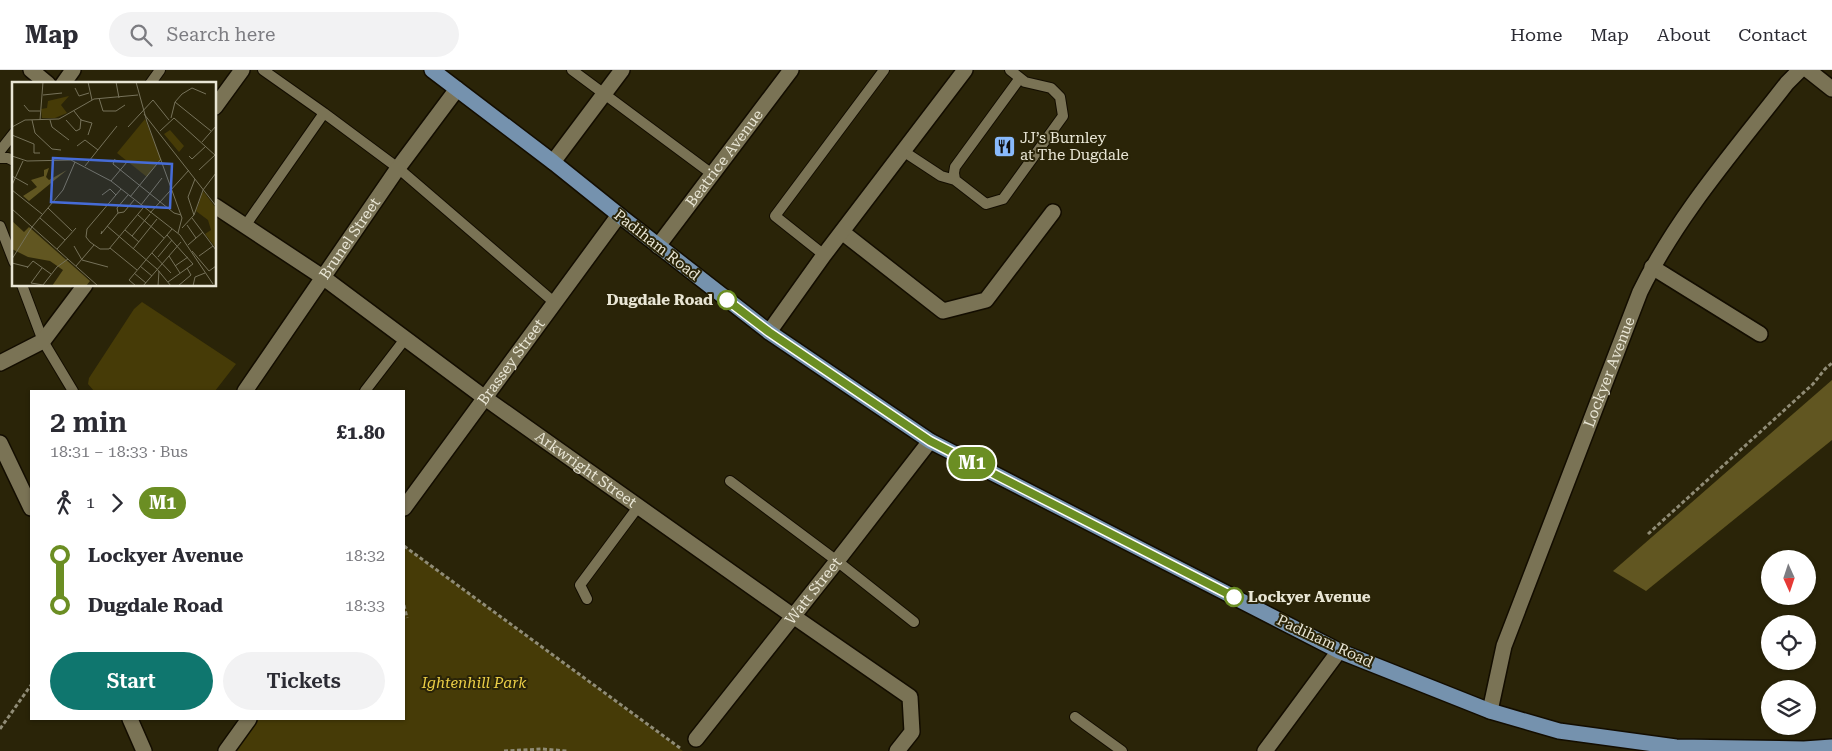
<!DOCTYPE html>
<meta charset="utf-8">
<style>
:root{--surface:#fff;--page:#f2f2f3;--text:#2b2b33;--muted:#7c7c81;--line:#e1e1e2;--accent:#0f766e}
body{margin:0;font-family:"Roboto Serif",serif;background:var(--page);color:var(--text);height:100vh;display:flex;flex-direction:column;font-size:19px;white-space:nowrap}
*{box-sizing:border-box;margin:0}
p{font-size:16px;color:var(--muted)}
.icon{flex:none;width:28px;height:28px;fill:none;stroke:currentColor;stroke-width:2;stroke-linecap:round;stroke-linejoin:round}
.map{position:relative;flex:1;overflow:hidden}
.drawer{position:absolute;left:30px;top:320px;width:375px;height:330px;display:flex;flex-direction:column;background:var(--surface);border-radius:0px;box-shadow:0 1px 4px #0004}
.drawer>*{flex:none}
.badge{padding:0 10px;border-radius:16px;font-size:18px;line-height:32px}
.needle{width:32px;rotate:177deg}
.buttons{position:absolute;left:1761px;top:480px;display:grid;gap:10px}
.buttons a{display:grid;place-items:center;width:55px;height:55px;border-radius:50%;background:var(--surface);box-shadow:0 1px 4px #0004;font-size:25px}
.map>.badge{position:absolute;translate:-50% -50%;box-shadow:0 0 0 2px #fff}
.legs{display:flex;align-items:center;gap:8px;height:55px;padding:0 20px;font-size:16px}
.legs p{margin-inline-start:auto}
.summary{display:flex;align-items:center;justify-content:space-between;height:85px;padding:0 20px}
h1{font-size:28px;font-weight:600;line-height:38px}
.primary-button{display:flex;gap:10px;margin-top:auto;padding:10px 20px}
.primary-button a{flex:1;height:58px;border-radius:30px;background:var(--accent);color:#fff;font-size:20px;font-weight:600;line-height:58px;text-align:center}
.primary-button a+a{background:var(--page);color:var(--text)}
ul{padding:0 20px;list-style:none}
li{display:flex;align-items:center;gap:18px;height:50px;font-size:19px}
li i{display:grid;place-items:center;width:8px;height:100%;margin:0 6px;background:currentColor}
li i::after{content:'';width:12px;height:12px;margin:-6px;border:4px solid;border-radius:50%;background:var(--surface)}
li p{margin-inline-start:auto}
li:first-child i{background:linear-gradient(#0000 50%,currentColor 0)}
li:last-child i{background:linear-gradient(currentColor 50%,#0000 0)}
header{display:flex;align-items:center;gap:30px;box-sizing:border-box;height:70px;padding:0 25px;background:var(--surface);border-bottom:1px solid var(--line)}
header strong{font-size:24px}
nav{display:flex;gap:28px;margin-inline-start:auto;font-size:18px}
.search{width:350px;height:45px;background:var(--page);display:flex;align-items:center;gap:12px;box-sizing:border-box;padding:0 18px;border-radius:28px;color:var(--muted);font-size:19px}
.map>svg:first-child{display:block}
.green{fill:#463b07}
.forest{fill:#615621}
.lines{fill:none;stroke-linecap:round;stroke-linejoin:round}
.lane-casing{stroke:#130d00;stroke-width:12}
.street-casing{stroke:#130d00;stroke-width:18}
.primary-casing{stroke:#130d00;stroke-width:18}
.path{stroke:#908c76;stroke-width:3;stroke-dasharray:4 2.5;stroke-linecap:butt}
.lane{stroke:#7a7355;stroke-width:10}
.street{stroke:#7a7355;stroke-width:15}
.primary{stroke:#7592ae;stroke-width:15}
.line-1-casing{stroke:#fff;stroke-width:11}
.line-1{stroke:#6b8e23;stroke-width:8}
.stop-1-dot{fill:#fff;stroke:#6b8e23;stroke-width:2.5}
.labels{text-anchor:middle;stroke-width:4;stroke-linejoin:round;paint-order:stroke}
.poi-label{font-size:15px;fill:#e9e6d5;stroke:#2a2408;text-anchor:start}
.street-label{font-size:15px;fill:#e9e6d5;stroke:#2a2408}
.stop-label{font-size:15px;font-weight:bold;fill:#e9e6d5;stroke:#2a2408;text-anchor:end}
.park-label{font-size:15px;font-style:italic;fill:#ebce46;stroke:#2a2408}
.inset-road{fill:none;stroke:#76725a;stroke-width:1}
.view{fill:#466cd7;fill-opacity:0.15;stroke:#466cd7;stroke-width:2.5}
.inset-edge{fill:none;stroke:#e9e6d5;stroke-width:2.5}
</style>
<header>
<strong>Map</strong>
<div class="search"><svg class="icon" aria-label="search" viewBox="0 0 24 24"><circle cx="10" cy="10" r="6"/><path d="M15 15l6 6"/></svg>Search here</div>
<nav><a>Home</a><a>Map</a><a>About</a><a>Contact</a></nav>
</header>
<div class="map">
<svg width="1832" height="681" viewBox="0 0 1832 681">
<rect width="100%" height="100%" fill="#2a2408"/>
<path class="green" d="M142,232L236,294L215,321H94L88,314L89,308L134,239Z
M404,476L683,681H226L249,649H404Z"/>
<path class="forest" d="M1832,310V370L1646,521L1613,501Z"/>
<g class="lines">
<defs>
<path id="lane" d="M263,0L324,43L398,98L555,233
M572,0L712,104
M1010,0L1025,12L1051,18L1060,27L1063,46L1003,129L986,134L955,110L954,103L955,97L1020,8
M150,14L160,0
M0,81L14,63
M903,81L941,106L955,110
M0,88H8L14,91
M0,156L14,192
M245,156L324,43
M824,185L775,146L884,0
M22,215L43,271L73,321
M365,321L405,269
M730,411L837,491L914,552
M587,529L580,515L638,437
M1075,647L1122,681"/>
<g id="street">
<path d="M31,0L48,14"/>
<path d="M1808,0L1832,19"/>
<path d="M63,14L73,0"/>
<path d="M215,37L242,0"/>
<path d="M553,92L622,0"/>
<path id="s1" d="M215,136L324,208L485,328L793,546L910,627L912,662L897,681"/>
<path d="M842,162L943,241L986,230L1053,142"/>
<path id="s2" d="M658,176L791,0"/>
<path d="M1652,197L1760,264"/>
<path d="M769,262L824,185L965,0"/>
<path d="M0,293L43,271L85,215"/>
<path id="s3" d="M245,321L398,98L457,19"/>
<path d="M0,373L31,438"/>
<path id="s4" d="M404,438L619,145"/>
<path id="s5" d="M1490,641L1504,576L1640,222C1677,146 1735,80 1787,13L1800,0"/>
<path d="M130,649L144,681"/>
<path id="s6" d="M696,669L837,491L930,371"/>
<path d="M226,681L249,649"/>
<path d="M1265,681L1339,581"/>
</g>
<path id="primary" d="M432,0L553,92L619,145L769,262L930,371L1339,581L1490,641L1559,661L1676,677L1804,679L1832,677"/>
</defs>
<use href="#lane" class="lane-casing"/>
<use href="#street" class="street-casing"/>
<use href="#primary" class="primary-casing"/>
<path class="path" d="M1648,464L1813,314L1825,299L1832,293
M404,476L680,678
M404,535L407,548
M0,659L31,615
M504,681L542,679L567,681"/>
<use href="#lane" class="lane"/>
<use href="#street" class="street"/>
<use href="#primary" class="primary"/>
</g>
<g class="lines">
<defs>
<path id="line-1" d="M727,230L769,262L930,371L1234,527"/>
</defs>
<use href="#line-1" class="line-1-casing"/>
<use href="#line-1" class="line-1"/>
</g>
<defs>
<symbol id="restaurant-square" viewBox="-11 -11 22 22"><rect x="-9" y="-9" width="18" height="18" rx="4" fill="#89bafc" stroke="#2a2408"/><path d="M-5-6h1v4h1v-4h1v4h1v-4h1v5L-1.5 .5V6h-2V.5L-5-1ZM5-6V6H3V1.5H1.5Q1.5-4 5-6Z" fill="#111"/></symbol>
</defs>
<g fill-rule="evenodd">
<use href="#restaurant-square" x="992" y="64" width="25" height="25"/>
</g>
<g class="stop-1-dot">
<circle cx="727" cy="230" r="9"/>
<circle cx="1234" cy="527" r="9"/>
</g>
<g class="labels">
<g class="poi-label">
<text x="1020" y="73">JJ’s Burnley<tspan x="1020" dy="17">at The Dugdale</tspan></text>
</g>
<g class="street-label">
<text dy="5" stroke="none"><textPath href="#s2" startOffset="110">Beatrice Avenue</textPath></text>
<text dy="5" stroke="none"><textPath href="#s3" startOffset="185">Brunel Street</textPath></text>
<text transform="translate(657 175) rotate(38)" y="5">Padiham Road</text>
<text dy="5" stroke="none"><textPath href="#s4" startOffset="181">Brassey Street</textPath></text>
<text dy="5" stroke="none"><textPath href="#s5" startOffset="360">Lockyer Avenue</textPath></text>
<text dy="5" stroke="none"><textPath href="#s1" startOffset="455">Arkwright Street</textPath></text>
<text dy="5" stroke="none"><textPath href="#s6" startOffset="189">Watt Street</textPath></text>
<text transform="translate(1325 571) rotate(25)" y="5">Padiham Road</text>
</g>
<g class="stop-label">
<text x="713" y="235">Dugdale Road</text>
<text x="1248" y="532" text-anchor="start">Lockyer Avenue</text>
</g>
<g class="park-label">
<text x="474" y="618">Ightenhill Park</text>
</g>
</g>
<g transform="translate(12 12)">
<rect width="204" height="204" fill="#2a2408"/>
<path d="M57,14L49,23L55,31L43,36H30L29,27L35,26L36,19ZM133,37L149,77L135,95L105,71ZM158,48L172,64L167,70L152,52ZM191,109L204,126V166L193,152L199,148L196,138L184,129Z" fill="#463b07"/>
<path d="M37,86L34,95L37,98L55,88L17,119L11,114L25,105L19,98L32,94V88ZM0,139L12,150L17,145L78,199L74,204H40L51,188L38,179L16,175L0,167Z" fill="#615621"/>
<path class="inset-road" d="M76,0L80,18M104,0L107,16M124,0L135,40L170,136L166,151M63,6L67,14L77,11M31,13L50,11M87,16L91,29H104L113,23M163,20L199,49M12,23L17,29H28M62,29L69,38L80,41L76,53M132,32L204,124M159,36L163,20L170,12L180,6L194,12M20,38L23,51L40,67L49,68M28,38L31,0M38,38L40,45L57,58M54,38L64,49L68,47L69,37M0,45L13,38L47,37L82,17L126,13M116,45L141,18L157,38M148,49L162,36L204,74M0,53L22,62V71H28M190,60L204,44M65,64L73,58L86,68M0,74L15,79L59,78L99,99L168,153L201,202M177,74L180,77L194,64M103,77L101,82L162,131L169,133M73,84L105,44M187,88L203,73M0,94L16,103M99,99L115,80M0,103L11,79M109,107L75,147L74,155L78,160L88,167H97L131,126M0,108L30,132M90,113L98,107L104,113M116,113L105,126L106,131L112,130L122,118M118,115L149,77M129,123L150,96M36,126L60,149M0,127L86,204M138,131L177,88M126,133L152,156M182,133L176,115L183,97M28,136L53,158M180,136L204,168M175,143L184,156M95,144L145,187L159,204M170,146L182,133L191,108L204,91M113,148L127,160M90,149L89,152L106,131M155,153L181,182L156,200M120,154L138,132M176,163L191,150M62,164L70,178L96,185M98,166L125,188M45,167L64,146M121,167L145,137M180,169L197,189L204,184M140,171L159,191M157,174L168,191M187,174L201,164M146,175L160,158M0,177L20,145L51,108L63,80M0,181L16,185M64,184L82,163M128,184L140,194M163,184L176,175M15,186L21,179L39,192M122,191L134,201M19,201L31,203L45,185L56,177M19,201L30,186M124,204L117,198L160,147M131,204L169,160M146,204L147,189M166,204L179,193L175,186M181,204L183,195L193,191"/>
<path class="view" d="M41,76L160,82L158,126L39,120Z"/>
<rect width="204" height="204" class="inset-edge"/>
</g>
</svg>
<div class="buttons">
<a><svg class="needle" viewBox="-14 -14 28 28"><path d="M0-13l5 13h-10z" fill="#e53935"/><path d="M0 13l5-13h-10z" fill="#7c7c81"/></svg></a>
<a><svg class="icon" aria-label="locate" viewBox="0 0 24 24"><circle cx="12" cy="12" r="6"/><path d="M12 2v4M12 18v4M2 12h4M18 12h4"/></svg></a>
<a><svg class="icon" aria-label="layers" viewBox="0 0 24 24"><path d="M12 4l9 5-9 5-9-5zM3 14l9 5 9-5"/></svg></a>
</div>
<b class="badge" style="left:972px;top:393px;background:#6b8e23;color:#fff">M1</b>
<section class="drawer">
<div class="summary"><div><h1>2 min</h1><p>18:31 – 18:33 · Bus</p></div><b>£1.80</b></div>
<div class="legs"><svg class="icon" aria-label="walk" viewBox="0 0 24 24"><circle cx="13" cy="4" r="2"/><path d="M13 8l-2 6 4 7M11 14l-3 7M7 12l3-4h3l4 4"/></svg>1<svg class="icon" aria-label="forward" viewBox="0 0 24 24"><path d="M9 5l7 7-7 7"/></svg><b class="badge" style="background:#6b8e23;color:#fff">M1</b></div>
<ul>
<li><i style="color:#6b8e23"></i><b>Lockyer Avenue</b><p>18:32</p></li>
<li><i style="color:#6b8e23"></i><b>Dugdale Road</b><p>18:33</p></li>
</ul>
<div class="primary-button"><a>Start</a><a>Tickets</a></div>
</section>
</div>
